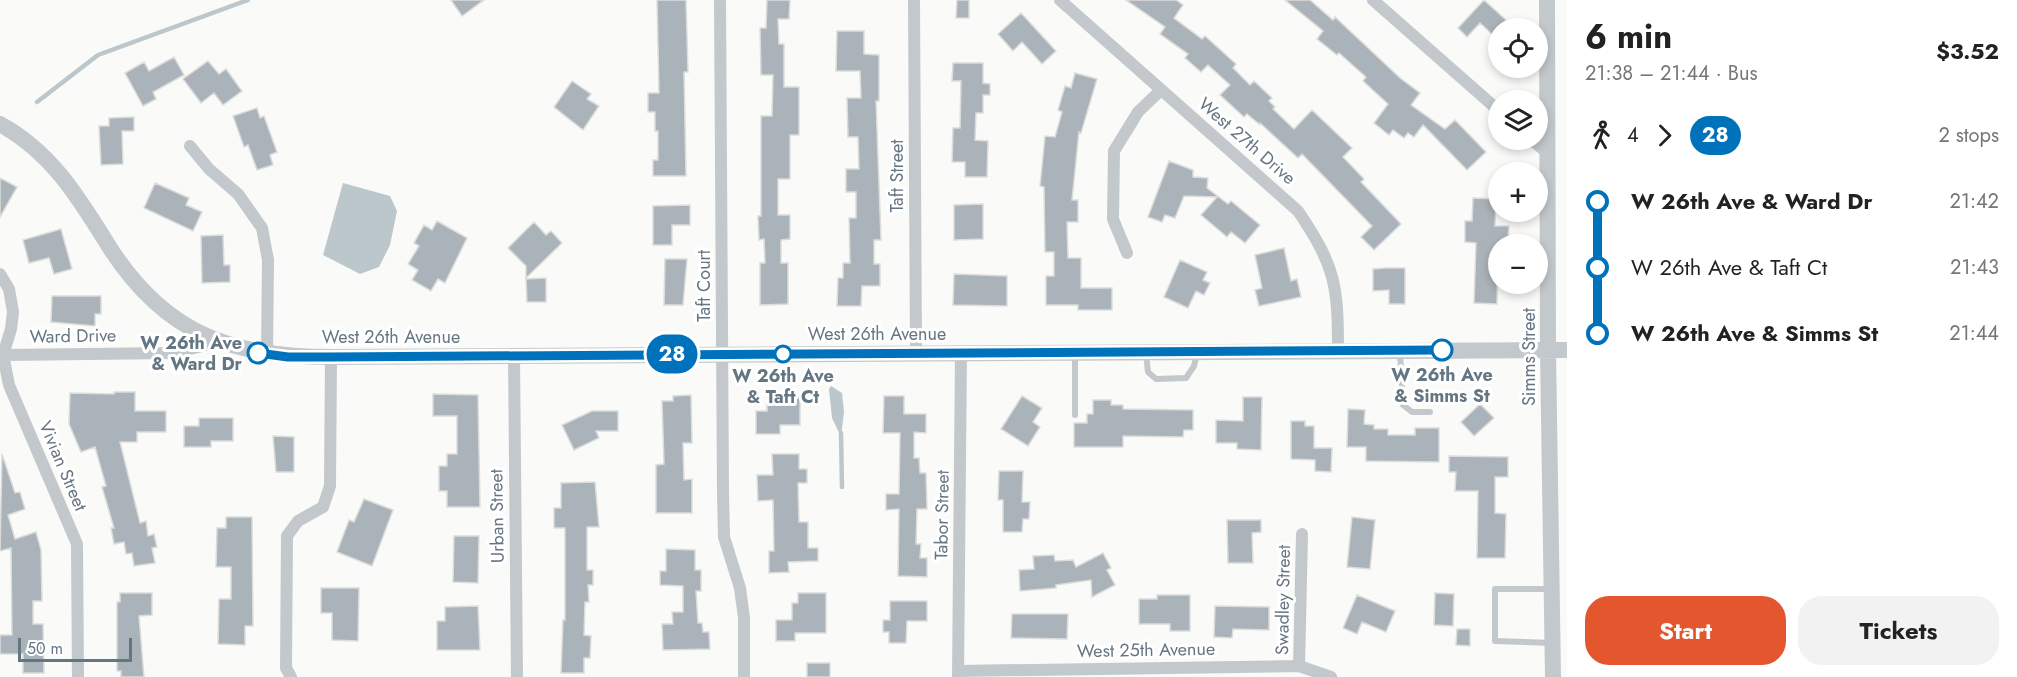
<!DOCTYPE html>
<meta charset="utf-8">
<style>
:root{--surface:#fff;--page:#f2f2f2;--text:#222;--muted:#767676;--accent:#e4572e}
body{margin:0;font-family:Jost,sans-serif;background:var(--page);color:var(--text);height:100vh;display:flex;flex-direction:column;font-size:22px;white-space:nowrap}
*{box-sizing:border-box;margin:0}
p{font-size:20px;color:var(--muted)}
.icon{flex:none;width:33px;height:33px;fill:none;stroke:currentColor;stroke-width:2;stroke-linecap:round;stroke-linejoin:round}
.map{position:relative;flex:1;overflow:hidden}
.side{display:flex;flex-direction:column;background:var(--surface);width:450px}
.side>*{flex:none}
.badge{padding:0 12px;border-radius:20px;font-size:21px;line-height:39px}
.buttons{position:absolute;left:1488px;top:18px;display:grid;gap:12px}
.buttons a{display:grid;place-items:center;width:60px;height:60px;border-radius:50%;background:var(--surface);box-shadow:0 3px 9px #0003;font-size:30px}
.scale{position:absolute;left:18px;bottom:15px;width:114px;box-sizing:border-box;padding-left:6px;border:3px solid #657683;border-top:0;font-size:16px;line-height:21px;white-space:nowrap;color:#657683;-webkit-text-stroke:4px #fff;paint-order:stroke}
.map>.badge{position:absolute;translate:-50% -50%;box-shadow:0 0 0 3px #fff}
.legs{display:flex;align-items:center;gap:9px;height:66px;padding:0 18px;font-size:20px}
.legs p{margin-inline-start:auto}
.headline{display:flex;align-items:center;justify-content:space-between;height:102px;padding:0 18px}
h1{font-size:33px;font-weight:700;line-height:45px}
.primary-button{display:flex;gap:12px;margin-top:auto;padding:12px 18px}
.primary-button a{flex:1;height:69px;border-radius:24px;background:var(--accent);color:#fff;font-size:24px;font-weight:700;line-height:69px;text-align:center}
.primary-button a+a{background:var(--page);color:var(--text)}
ul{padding:0 18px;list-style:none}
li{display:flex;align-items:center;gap:21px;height:66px;font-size:22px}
li i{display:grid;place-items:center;width:9px;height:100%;margin:0 8px;background:currentColor}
li i::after{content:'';width:15px;height:15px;margin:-8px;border:4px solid;border-radius:50%;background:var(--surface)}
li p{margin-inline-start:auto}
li:first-child i{background:linear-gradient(#0000 50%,currentColor 0)}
li:last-child i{background:linear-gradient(currentColor 50%,#0000 0)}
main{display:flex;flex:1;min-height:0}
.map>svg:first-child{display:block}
.water{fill:#bbc7cb}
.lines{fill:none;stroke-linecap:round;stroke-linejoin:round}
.stream{stroke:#bbc7cb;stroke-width:4.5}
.building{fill:#aab3b9;stroke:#dcdcda;stroke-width:1.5}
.service{stroke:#c3c8cc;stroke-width:6}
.minor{stroke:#c3c8cc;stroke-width:12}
.tertiary{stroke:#c3c8cc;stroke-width:16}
.line-1-casing{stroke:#fff;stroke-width:14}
.line-1{stroke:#0072bc;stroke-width:9}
.stop-1-dot{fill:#fff;stroke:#0072bc;stroke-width:3}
.labels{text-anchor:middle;stroke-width:6;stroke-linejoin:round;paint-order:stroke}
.street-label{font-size:18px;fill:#657683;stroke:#fff}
.stop-label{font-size:18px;font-weight:bold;fill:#657683;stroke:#fff}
</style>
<main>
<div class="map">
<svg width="1567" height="677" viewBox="0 0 1567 677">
<rect width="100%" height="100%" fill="#fafaf8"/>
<path class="water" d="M343,183L390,196L397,211L390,245L379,267L360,274L323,255Z
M831,386L842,393L844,412L841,437L832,418L829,389Z"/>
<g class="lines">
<path class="stream" d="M37,102L98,55L248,0
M841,433L842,487"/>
</g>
<path class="building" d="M451,0H484L462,16Z
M657,0H686L688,72H684L686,176H653V160H658V131H655V112H648V93H659Z
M767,0H790L789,19H778L779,44H784V87H799V135H790V179H778V215H790V239L781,240V263H788V304L760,305V263H765L764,239L759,240L758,216H761V116H772L773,75H761L760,28H766Z
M957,0H969V18H956Z
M1126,0H1176L1183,5L1174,18L1202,39L1205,36L1236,64L1233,68L1250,85L1254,81L1272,98L1269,101L1275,107L1273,109L1294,129L1312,110L1352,148L1343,157L1364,179L1361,182L1401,224L1374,250L1361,237L1372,226L1302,154L1298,158L1260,123L1259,124L1247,114L1244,117L1220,95L1230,85L1208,65L1201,72L1185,58L1188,54L1160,34L1165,27Z
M1285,0H1310L1333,20L1335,17L1400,78L1420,93L1411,105L1445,129L1455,120L1486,152L1467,170L1423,125L1414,137L1408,133L1404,138L1393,130L1389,135L1374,123L1388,104L1363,81L1366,77L1339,53L1337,55L1317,39L1323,31Z
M1484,0L1506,20L1493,35L1480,23L1467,37L1458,28Z
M1021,13L1056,51L1042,64L1022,42L1013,51L998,34Z
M837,31H864V54L879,55V101H876L881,240H874V264H880V286H862L861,306H837L838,278H843V263H850L849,218H856V192H846V169H859L858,137H848L847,98H861L860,71H836Z
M174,57L184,75L153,92L156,99L143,106L125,73L144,62L149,71Z
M208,61L219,74L226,69L242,91L223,105L214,93L201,103L183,79Z
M953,63H983V83L990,84V95H983V113H976L975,140L988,141L987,177H965V162H952L953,128H960L961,81H952Z
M1075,73L1097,79L1081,133L1079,132L1072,200H1078V222H1067L1068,258H1081V288H1112V310H1078V305H1046V276H1054V252H1045L1044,187L1040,186L1045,136L1055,137L1062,112L1058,110L1065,86L1071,88Z
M572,81L591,94L587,99L599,106L583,130L554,107Z
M257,108L260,118L264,116L277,152L270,155L273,165L257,170L248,145L244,147L233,116Z
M134,117V131H122L123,164L101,165L99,126H109V118Z
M1169,161L1193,170V177L1208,178L1207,188L1228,204L1231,201L1260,225L1245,243L1231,232L1227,237L1201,215L1217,197L1184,196L1175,218L1165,215L1162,222L1148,217Z
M0,178L17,187L0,217Z
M155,183L189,198L186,205L202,212L193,231L144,208Z
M1473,198L1496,199L1495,226H1509L1508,243H1498L1497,304L1474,303L1476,243L1465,242V221H1472Z
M983,204V239L954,240V205Z
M690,205V225H672V245H653V206Z
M437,221L467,238L445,283L438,279L431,291L412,280L418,270L408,264L419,246L414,243L424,225L432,230Z
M534,222L546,235L551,231L562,243L526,278V266L508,248Z
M61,229L72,269L54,274L49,258L29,263L23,240Z
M223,235L224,265H230V282L202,283L201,236Z
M1284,248L1291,281L1297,279L1301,297L1259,306L1255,290L1262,288L1255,255Z
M665,259H687L683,305H664Z
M1180,260L1207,272L1203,280L1210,283L1204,295L1196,291L1188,308L1164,297Z
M1385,268H1405V304H1389V290L1373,291V269Z
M954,274L1007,276V306L953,305Z
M546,278V302H527L526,279Z
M52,296H101V314H95V326L51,322Z
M114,392H135V411H166V432H137V442H120L140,523L146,521L148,536L154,534L157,547L152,548L155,563L134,566L132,553L126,554L124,542L114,544L111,528H114L102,487L106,486L95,447L81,452L69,424L70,393L114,394Z
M433,394L478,395L480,507H447V491H439V466H447V454H457V416H433Z
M691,395L692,443H683L684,480L692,479V513H656V465L664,464L662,401H673V396Z
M767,396H800V425H780V434H756V411H767Z
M884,396H904V414H926V433L914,432V458H919L920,473H926L927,509H917L916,544H921L920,558H927V577L898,576L899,509L886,510V494H899L900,433H883Z
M1022,396L1042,408L1033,422L1040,427L1028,446L1001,429Z
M1243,397H1262L1261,450L1237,449V443H1216V420L1243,421Z
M1093,400H1111V405H1123V409L1193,410V430H1184L1183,437L1123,436V447H1074V423H1087V414H1093Z
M1480,404L1494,418L1474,436L1461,422Z
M1348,409L1365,410L1364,424L1374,425V429H1388V435H1415V428H1439V462L1366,461V447H1347Z
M592,411H618V431H596L599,438L574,450L562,425Z
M199,418H233V441H211V447H184V426H199Z
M1291,421H1305V426H1314V448H1332L1331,472L1315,471V460L1291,459Z
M273,436L294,437V472H276Z
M2,454L15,493L20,492L25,509L8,515L15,539L36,532L41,550L42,601H33V624H43L44,673H23V654H0V635H12L11,548L0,551Z
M772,454H799V469H807V483H798L799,522H808V548H818V561L788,562L789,572L769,573V551H774L773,500L758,501L757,475H773Z
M1449,456L1508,457V477H1495V513L1506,514L1505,558H1477L1478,491H1455L1456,472H1449Z
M999,471H1023L1022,502H1030L1029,519H1023L1022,532H1003V500H998Z
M595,482L599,527H587V570H593V585H588L589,602H585L584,635L591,636L590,658H584V673H561L563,620H565V528H554V508H561V483Z
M364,499L393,510L372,566L337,552L349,520L354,522Z
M226,517H252L253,626H245V645L218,644L219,599H231V567H216L217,528H226Z
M1352,517L1375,520L1370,569L1347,567Z
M1227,520H1261V532L1252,533L1253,563H1228Z
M454,536H479L478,583L453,582Z
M666,549L695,550V570H701V591H696L698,623H702L703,632H709L710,649L663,650L662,624H673L672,612H683V586L660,585V571H666Z
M1103,553L1111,568L1107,570L1115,585L1092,597L1091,580L1056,585V588L1020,591L1019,570L1034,569L1033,556L1054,555L1055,561L1073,560L1076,567Z
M321,588H359L358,641L332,640V613H321Z
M120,593H152V615L139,616L144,677H121V671H117V602H120Z
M798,593H826V633H795V641H776V620H792V603H798Z
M1435,593L1454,594L1453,626L1434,625Z
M1157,595H1190V631H1170V624H1139V599H1157Z
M1357,595L1395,611L1386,632L1362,622L1357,634L1343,628Z
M890,601H927V621H907L906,643H889V632H883V620H890Z
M478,606L480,650H437V621H445V607Z
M1215,606L1269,607V630L1233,629L1232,638L1214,637Z
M1012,614H1068L1067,639L1011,638Z
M1457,629H1470V646L1456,645Z
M807,663H830V677H807Z"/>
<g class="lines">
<path class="service" d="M1400,352L1403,405L1412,412H1430
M1075,353V415
M1146,354L1148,372L1156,379L1186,378L1194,366L1197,354
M1549,589H1495V641L1552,643"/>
<path class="minor" d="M720,0L723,494L724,537L740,588L744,618V677
M914,0L916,353
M1060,0L1298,211C1335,266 1338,284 1338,350
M1373,0L1498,110
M1532,140L1549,154
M190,146L209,169L238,194L262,228L268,260L267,354
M1127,253L1113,219L1114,151L1138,112L1161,90
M0,274L9,289L13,312L11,329L3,355L9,385L77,544L78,677
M514,355L517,677
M0,358L3,355L173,353L219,342
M1299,666L1302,534
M958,671L1299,666L1331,677
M291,677L286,668L287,536L298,521L323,507L330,486L331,357
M958,677L961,353"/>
<path class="tertiary" d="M1547,0L1548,350L1553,677
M0,124C52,152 80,200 110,248C166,335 231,356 331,357L1567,350"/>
</g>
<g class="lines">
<defs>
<path id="line-1" d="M258,353L288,357H330L1442,350"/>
</defs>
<use href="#line-1" class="line-1-casing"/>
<use href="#line-1" class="line-1"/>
</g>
<g class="stop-1-dot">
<circle cx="1442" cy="350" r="10"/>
<circle cx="258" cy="353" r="10"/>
<circle cx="783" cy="354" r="8"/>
</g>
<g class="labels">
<g class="street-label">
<text transform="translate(1247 141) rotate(41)" y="6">West 27th Drive</text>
<text transform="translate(897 176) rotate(-90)" y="6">Taft Street</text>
<text transform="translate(704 286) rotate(-90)" y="6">Taft Court</text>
<text x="877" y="340">West 26th Avenue</text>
<text transform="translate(73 336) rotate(-1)" y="6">Ward Drive</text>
<text x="391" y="343">West 26th Avenue</text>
<text transform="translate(1529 357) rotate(-90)" y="6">Simms Street</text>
<text transform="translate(63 466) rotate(67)" y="6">Vivian Street</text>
<text transform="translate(942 515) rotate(-89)" y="6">Tabor Street</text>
<text transform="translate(497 516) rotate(-91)" y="6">Urban Street</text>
<text transform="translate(1283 600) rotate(-89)" y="6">Swadley Street</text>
<text transform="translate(1146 650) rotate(-1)" y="6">West 25th Avenue</text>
</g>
<g class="stop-label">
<text x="242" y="349" text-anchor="end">W 26th Ave<tspan x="242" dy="21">&amp; Ward Dr</tspan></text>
<text x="1442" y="381">W 26th Ave<tspan x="1442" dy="21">&amp; Simms St</tspan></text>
<text x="783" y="382">W 26th Ave<tspan x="783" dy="21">&amp; Taft Ct</tspan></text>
</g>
</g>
</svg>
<div class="buttons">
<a><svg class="icon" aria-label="locate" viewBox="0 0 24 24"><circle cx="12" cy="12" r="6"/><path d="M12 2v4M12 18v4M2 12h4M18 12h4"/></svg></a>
<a><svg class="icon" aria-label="layers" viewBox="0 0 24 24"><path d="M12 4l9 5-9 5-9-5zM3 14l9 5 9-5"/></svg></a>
<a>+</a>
<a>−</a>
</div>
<div class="scale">50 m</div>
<b class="badge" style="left:672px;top:354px;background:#0072bc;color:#fff">28</b>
</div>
<section class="side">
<div class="headline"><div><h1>6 min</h1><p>21:38 – 21:44 · Bus</p></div><b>$3.52</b></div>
<div class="legs"><svg class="icon" aria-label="walk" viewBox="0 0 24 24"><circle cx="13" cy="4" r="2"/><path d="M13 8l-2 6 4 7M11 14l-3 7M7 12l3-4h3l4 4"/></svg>4<svg class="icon" aria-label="forward" viewBox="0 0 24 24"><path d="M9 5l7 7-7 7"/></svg><b class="badge" style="background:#0072bc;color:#fff">28</b><p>2 stops</p></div>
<ul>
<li><i style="color:#0072bc"></i><b>W 26th Ave &amp; Ward Dr</b><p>21:42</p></li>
<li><i style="color:#0072bc"></i><span>W 26th Ave &amp; Taft Ct</span><p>21:43</p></li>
<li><i style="color:#0072bc"></i><b>W 26th Ave &amp; Simms St</b><p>21:44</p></li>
</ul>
<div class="primary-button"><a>Start</a><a>Tickets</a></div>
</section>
</main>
